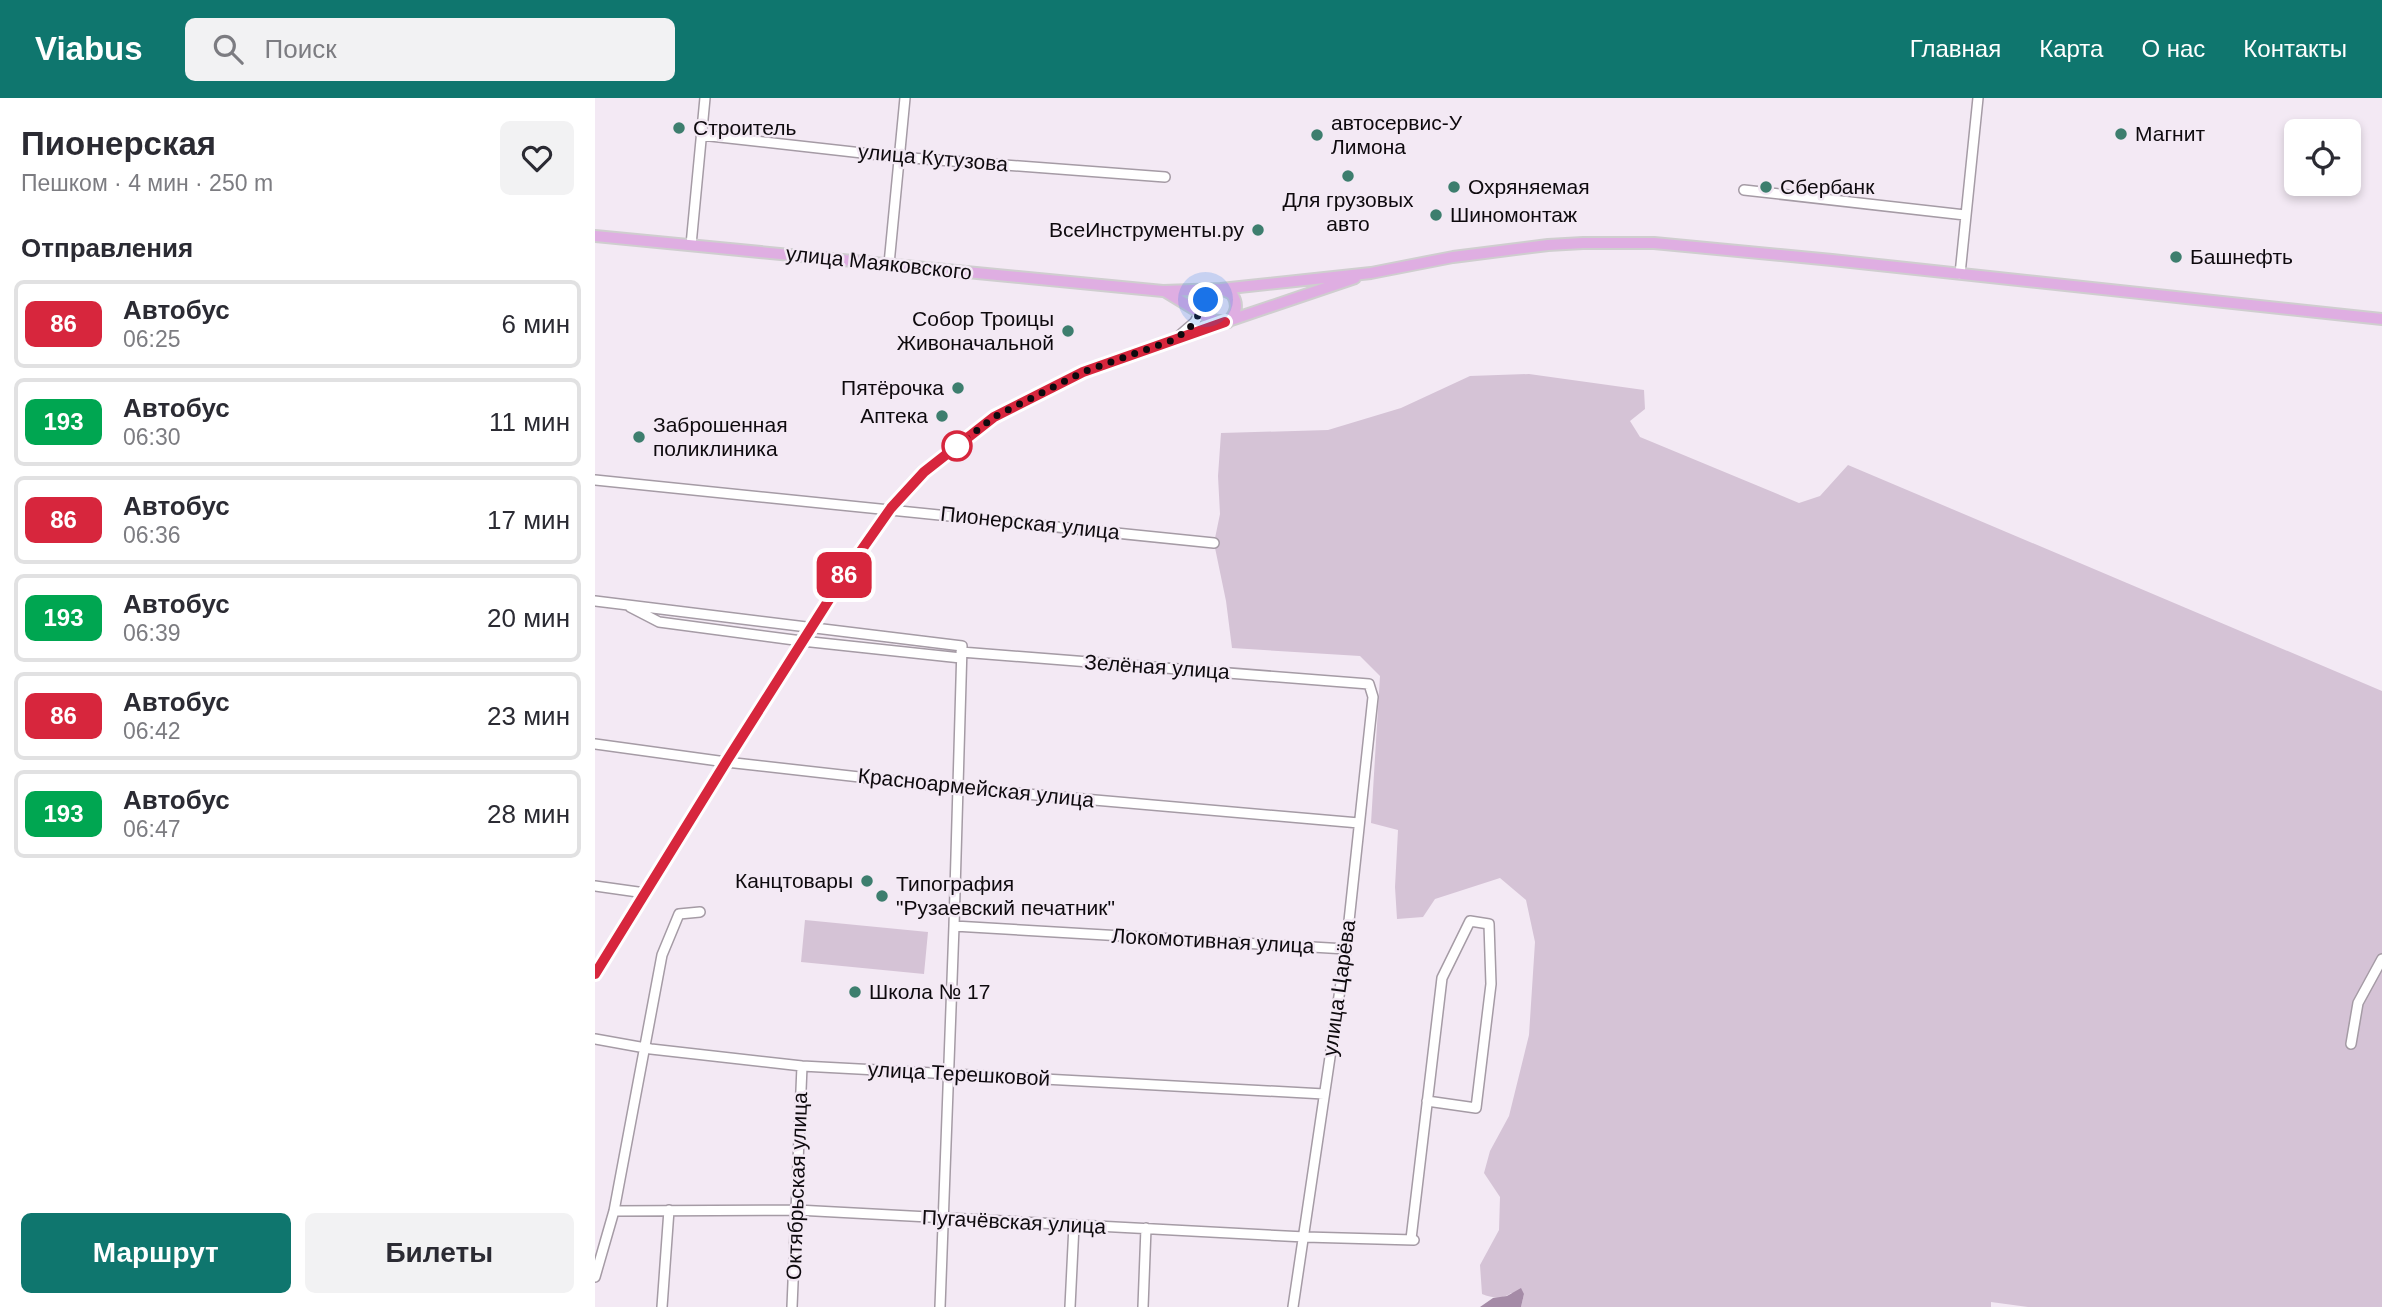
<!DOCTYPE html>
<html lang="ru">
<meta charset="utf-8">
<style>
:root{--surface:#fff;--page:#f2f2f3;--text:#2b2b33;--muted:#7c7c81;--line:#e1e1e2;--accent:#0f766e}
body{margin:0;font-family:Arial,sans-serif;background:var(--page);color:var(--text);height:100vh;display:flex;flex-direction:column;font-size:26px;white-space:nowrap}
*{box-sizing:border-box;margin:0}
p{font-size:23px;color:var(--muted)}
.icon{flex:none;width:38px;height:38px;fill:none;stroke:currentColor;stroke-width:2;stroke-linecap:round;stroke-linejoin:round}
.map{position:relative;flex:1;overflow:hidden}
.side{display:flex;flex-direction:column;background:var(--surface);width:595px}
.side>*{flex:none}
.badge{padding:0 14px;border-radius:10px;font-size:24px;line-height:46px}
.fabs{position:absolute;left:1689px;top:21px;display:grid;gap:14px}
.fabs a{display:grid;place-items:center;width:77px;height:77px;border-radius:10px;background:var(--surface);box-shadow:0 4px 10px #0003;font-size:35px}
.you{position:absolute;width:35px;height:35px;margin:-18px;border:5px solid #fff;border-radius:50%;background:#1a73e8;box-shadow:0 0 0 10px #1a73e833}
.map>.badge{position:absolute;translate:-50% -50%;box-shadow:0 0 0 4px #fff}
h2{padding:0 21px;font-size:26px;line-height:63px}
.round{display:grid;place-items:center;flex:none;width:74px;height:74px;border-radius:10px;background:var(--page)}
.headline{display:flex;align-items:center;justify-content:space-between;height:119px;padding:0 21px}
h1{font-size:33px;font-weight:700;line-height:52px}
.button{display:flex;gap:14px;margin-top:auto;padding:14px 21px}
.button a{flex:1;height:80px;border-radius:10px;background:var(--accent);color:#fff;font-size:28px;font-weight:700;line-height:80px;text-align:center}
.button a+a{background:var(--page);color:var(--text)}
ul{padding:0;list-style:none}
li{display:flex;align-items:center;gap:21px;height:88px;margin:0 14px 10px;padding:0 7px;border:4px solid var(--line);border-radius:10px}
li div{flex:1}
li b{display:block;font-size:26px}
li em{font-style:normal}
li .badge{min-width:77px;font-weight:700;text-align:center}
header{display:flex;align-items:center;gap:42px;box-sizing:border-box;height:98px;padding:0 35px;background:var(--accent);color:#fff}
header strong{font-size:33px}
nav{display:flex;gap:38px;margin-inline-start:auto;font-size:24px}
.search{width:490px;height:63px;background:var(--page);display:flex;align-items:center;gap:18px;box-sizing:border-box;padding:0 24px;border-radius:10px;color:var(--muted);font-size:26px}
main{display:flex;flex:1;min-height:0}
.map>svg:first-child{display:block}
.green{fill:#d5c3d6}
.water{fill:#a58ba7}
.lines{fill:none;stroke-linecap:round;stroke-linejoin:round}
.minor-casing{stroke:#a59ba5;stroke-width:12}
.major-casing{stroke:#cfcecf;stroke-width:14}
.minor{stroke:#fff;stroke-width:9}
.major{stroke:#dfaee2;stroke-width:10}
.line-casing{stroke:#fff;stroke-width:16}
.line{stroke:#d7263d;stroke-width:10}
.walk{stroke:#0e0a0e;stroke-width:7;stroke-dasharray:0 12.6}
.poi-dot{fill:#3d7e6e;stroke:#f3e9f4;stroke-width:2.5}
.stop-dot{fill:#fff;stroke:#d7263d;stroke-width:3.5}
.labels{text-anchor:middle;stroke-width:5;stroke-linejoin:round;paint-order:stroke}
.poi-label{font-size:21px;fill:#0e0a0e;stroke:#f3e9f4;text-anchor:start}
.street-label{font-size:21px;fill:#0e0a0e;stroke:#f3e9f4}
</style>
<header>
<strong>Viabus</strong>
<div class="search"><svg class="icon" aria-label="search" viewBox="0 0 24 24"><circle cx="10" cy="10" r="6"/><path d="M15 15l6 6"/></svg>Поиск</div>
<nav><a>Главная</a><a>Карта</a><a>О нас</a><a>Контакты</a></nav>
</header>
<main>
<section class="side">
<div class="headline"><div><h1>Пионерская</h1><p>Пешком · 4 мин · 250 m</p></div><a class="round"><svg class="icon" aria-label="heart" viewBox="0 0 24 24"><path d="M12 20l-8-8c-3-5 5-10 8-4 3-6 11-1 8 4z"/></svg></a></div>
<h2>Отправления</h2>
<ul>
<li><span class="badge" style="background:#d7263d;color:#fff">86</span><div><b>Автобус</b><p>06:25</p></div><em>6 мин</em></li>
<li><span class="badge" style="background:#00a651;color:#fff">193</span><div><b>Автобус</b><p>06:30</p></div><em>11 мин</em></li>
<li><span class="badge" style="background:#d7263d;color:#fff">86</span><div><b>Автобус</b><p>06:36</p></div><em>17 мин</em></li>
<li><span class="badge" style="background:#00a651;color:#fff">193</span><div><b>Автобус</b><p>06:39</p></div><em>20 мин</em></li>
<li><span class="badge" style="background:#d7263d;color:#fff">86</span><div><b>Автобус</b><p>06:42</p></div><em>23 мин</em></li>
<li><span class="badge" style="background:#00a651;color:#fff">193</span><div><b>Автобус</b><p>06:47</p></div><em>28 мин</em></li>
</ul>
<div class="button"><a>Маршрут</a><a>Билеты</a></div>
</section>
<div class="map">
<svg width="1787" height="1209" viewBox="0 0 1787 1209">
<rect width="100%" height="100%" fill="#f3e9f4"/>
<path class="green" d="M934,276L1049,292L1050,311L1035,323L1045,339L1204,405L1225,398L1253,367L1787,593V1209H1433L1396,1204V1209H926L929,1196L916,1195C907,1202 897,1200 887,1196L885,1167L904,1132L905,1099L889,1075L895,1053L914,1018L934,937L940,844L931,802L905,780L840,801L828,819L802,821L800,789L803,732L776,725L785,578L765,558L637,550L631,503L619,445L625,416L623,378L626,335L733,332L806,310L875,278Z
M210,822L333,834L329,876L206,864Z"/>
<path class="water" d="M926,1190L929,1196L926,1209H885L898,1200L912,1198Z"/>
<g class="lines">
<defs>
<path id="minor" d="M106,37L303,59L570,79
M1149,92L1370,117
M96,147L110,0
M294,166L310,0
M1365,176L1383,0
M585,237L600,224L607,210
M0,382L619,445
M0,503L367,548L359,828L345,1209
M35,509L64,524L207,543L366,560
M366,554L774,586L778,599L751,851L698,1209
M0,646L131,664L362,690L764,725
M0,788L50,795
M359,828L751,851
M0,876L131,664L256,467L296,410L329,374L399,319L488,274L630,224
M0,941L56,951L207,968L729,996
M1756,946L1763,905L1787,861
M19,1113L202,1112L710,1139L819,1142
M816,1141L847,880L875,823L894,826L896,886L881,1010L832,1003
M0,1179L19,1113L67,857L84,816L105,814
M67,1209L74,1112
M197,1209L207,968
M475,1209L479,1127
M548,1209L551,1130"/>
<path id="major" d="M0,138L568,193L626,191L637,196C644,207 641,215 633,224
M626,191L776,175L858,159L953,147L988,145H1059L1237,162L1787,221
M571,194L617,222L630,224L760,180
M613,218C607,207 612,198 622,192"/>
</defs>
<use href="#minor" class="minor-casing"/>
<use href="#major" class="major-casing"/>
<use href="#minor" class="minor"/>
<use href="#major" class="major"/>
</g>
<g class="lines">
<defs>
<path id="line" d="M0,876L131,664L256,467L296,410L329,374L399,319L488,274L630,224"/>
</defs>
<use href="#line" class="line-casing"/>
<use href="#line" class="line"/>
<path class="walk" d="M362,348L399,319L488,274L578,242L593,232L600,223L611,202"/>
</g>
<g class="poi-dot">
<circle cx="84" cy="30" r="7"/>
<circle cx="1526" cy="36" r="7"/>
<circle cx="722" cy="37" r="7"/>
<circle cx="753" cy="78" r="7"/>
<circle cx="859" cy="89" r="7"/>
<circle cx="1171" cy="89" r="7"/>
<circle cx="841" cy="117" r="7"/>
<circle cx="663" cy="132" r="7"/>
<circle cx="1581" cy="159" r="7"/>
<circle cx="473" cy="233" r="7"/>
<circle cx="363" cy="290" r="7"/>
<circle cx="347" cy="318" r="7"/>
<circle cx="44" cy="339" r="7"/>
<circle cx="272" cy="783" r="7"/>
<circle cx="287" cy="798" r="7"/>
<circle cx="260" cy="894" r="7"/>
</g>
<circle class="stop-dot" cx="362" cy="348" r="14"/>
<g class="labels">
<g class="poi-label">
<text x="736" y="32">автосервис-У<tspan x="736" dy="24">Лимона</tspan></text>
<text x="98" y="37">Строитель</text>
<text x="1540" y="43">Магнит</text>
<text x="873" y="96">Охряняемая</text>
<text x="1185" y="96">Сбербанк</text>
<text x="753" y="109" text-anchor="middle">Для грузовых<tspan x="753" dy="24">авто</tspan></text>
<text x="855" y="124">Шиномонтаж</text>
<text x="649" y="139" text-anchor="end">ВсеИнструменты.ру</text>
<text x="1595" y="166">Башнефть</text>
<text x="459" y="228" text-anchor="end">Собор Троицы<tspan x="459" dy="24">Живоначальной</tspan></text>
<text x="349" y="297" text-anchor="end">Пятёрочка</text>
<text x="333" y="325" text-anchor="end">Аптека</text>
<text x="58" y="334">Заброшенная<tspan x="58" dy="24">поликлиника</tspan></text>
<text x="258" y="790" text-anchor="end">Канцтовары</text>
<text x="301" y="793">Типография<tspan x="301" dy="24">"Рузаевский печатник"</tspan></text>
<text x="274" y="901">Школа № 17</text>
</g>
<g class="street-label">
<text transform="translate(338 60) rotate(5)" y="7">улица Кутузова</text>
<text transform="translate(284 165) rotate(6)" y="7">улица Маяковского</text>
<text transform="translate(435 425) rotate(6)" y="7">Пионерская улица</text>
<text transform="translate(562 569) rotate(4)" y="7">Зелёная улица</text>
<text transform="translate(381 690) rotate(6)" y="7">Красноармейская улица</text>
<text transform="translate(618 843) rotate(3)" y="7">Локомотивная улица</text>
<text transform="translate(744 890) rotate(-82)" y="7">улица Царёва</text>
<text transform="translate(364 976) rotate(3)" y="7">улица Терешковой</text>
<text transform="translate(202 1088) rotate(-88)" y="7">Октябрьская улица</text>
<text transform="translate(419 1124) rotate(3)" y="7">Пугачёвская улица</text>
</g>
</g>
</svg>
<div class="fabs">
<a><svg class="icon" aria-label="locate" viewBox="0 0 24 24"><circle cx="12" cy="12" r="6"/><path d="M12 2v4M12 18v4M2 12h4M18 12h4"/></svg></a>
</div>
<div class="you" style="left:611px;top:202px"></div>
<b class="badge" style="left:249px;top:477px;background:#d7263d;color:#fff">86</b>
</div>
</main>
